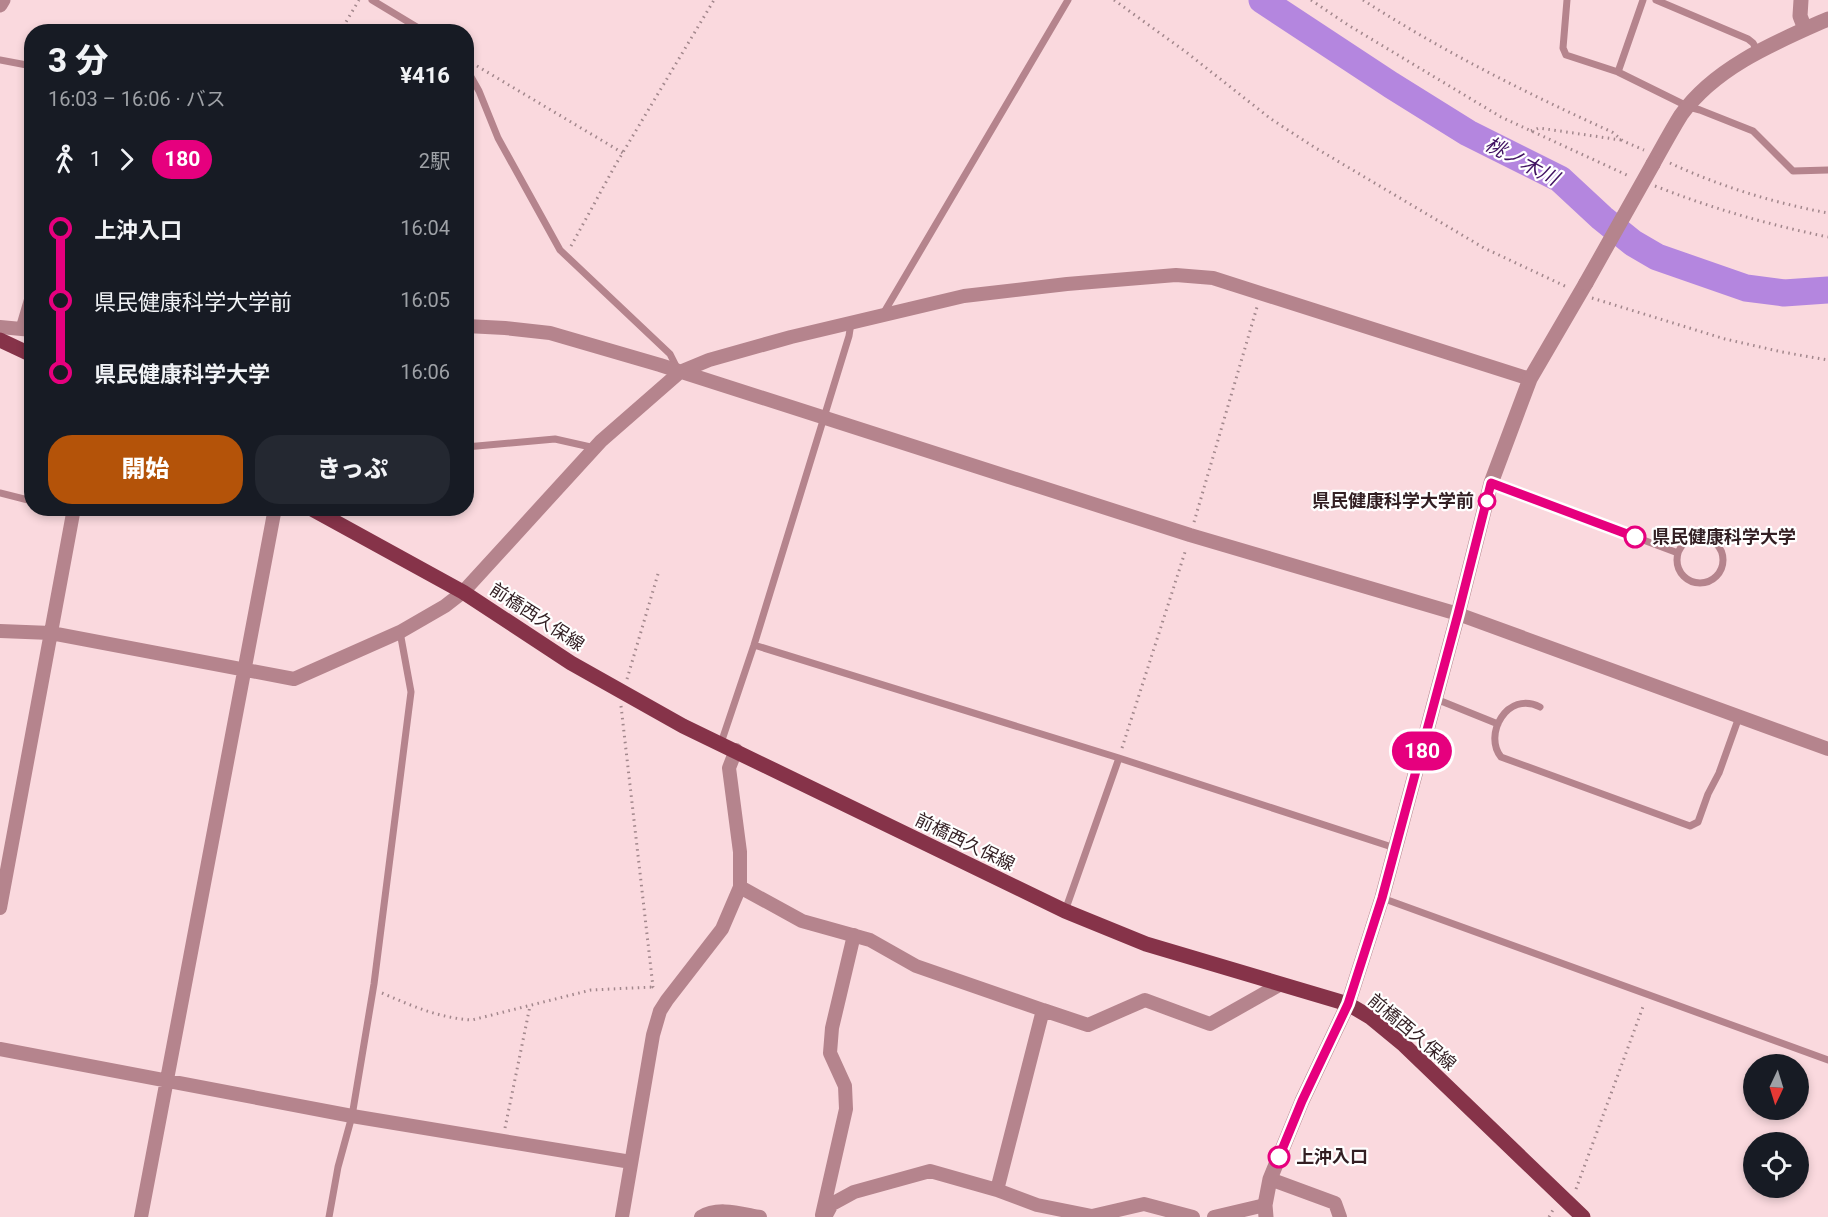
<!DOCTYPE html>
<html lang="ja">
<meta charset="utf-8">
<style>
:root{--surface:#171b24;--page:#242831;--text:#f1f3f6;--muted:#9ea1a6;--accent:#b45309}
body{margin:0;font-family:Roboto,"Noto Sans JP",sans-serif;background:var(--page);color:var(--text);height:100vh;display:flex;flex-direction:column;font-size:22px;white-space:nowrap}
*{box-sizing:border-box;margin:0}
p{font-size:20px;color:var(--muted)}
.icon{flex:none;width:33px;height:33px;fill:none;stroke:currentColor;stroke-width:2;stroke-linecap:round;stroke-linejoin:round}
.map{position:relative;flex:1;overflow:hidden}
.drawer{position:absolute;left:24px;top:24px;width:450px;height:492px;display:flex;flex-direction:column;background:var(--surface);border-radius:24px;box-shadow:0 3px 9px #0003}
.drawer>*{flex:none}
.badge{padding:0 12px;border-radius:20px;font-size:21px;line-height:39px}
.needle{width:39px;rotate:184deg}
.tools{position:absolute;left:1743px;top:1054px;display:grid;gap:12px}
.tools a{display:grid;place-items:center;width:66px;height:66px;border-radius:50%;background:var(--surface);box-shadow:0 3px 9px #0003;font-size:30px}
.map>.badge{position:absolute;translate:-50% -50%;box-shadow:0 0 0 3px #fff}
.legs{display:flex;align-items:center;gap:9px;height:66px;padding:0 24px;font-size:20px}
.legs p{margin-inline-start:auto}
.head{display:flex;align-items:center;justify-content:space-between;height:102px;padding:0 24px}
h1{font-size:33px;font-weight:800;line-height:45px}
.action{display:flex;gap:12px;margin-top:auto;padding:12px 24px}
.action a{flex:1;height:69px;border-radius:24px;background:var(--accent);color:#fff;font-size:24px;font-weight:800;line-height:69px;text-align:center}
.action a+a{background:var(--page);color:var(--text)}
ul{padding:0 24px;list-style:none}
li{display:flex;align-items:center;gap:21px;height:72px;font-size:22px}
li i{display:grid;place-items:center;width:9px;height:100%;margin:0 8px;background:currentColor}
li i::after{content:'';width:15px;height:15px;margin:-8px;border:4px solid;border-radius:50%;background:var(--surface)}
li p{margin-inline-start:auto}
li:first-child i{background:linear-gradient(#0000 50%,currentColor 0)}
li:last-child i{background:linear-gradient(currentColor 50%,#0000 0)}
.map>svg:first-child{display:block}
.lines{fill:none;stroke-linecap:round;stroke-linejoin:round}
.river{stroke:#b486df;stroke-width:27}
.path{stroke:#a2878c;stroke-width:3;stroke-dasharray:1.5 4.5;stroke-linecap:butt}
.service{stroke:#b5848d;stroke-width:7}
.minor{stroke:#b5848d;stroke-width:14}
.tertiary{stroke:#b5848d;stroke-width:15}
.primary{stroke:#863349;stroke-width:15}
.tertiary-bridge{stroke:#b5848d;stroke-width:15}
.line-1-casing{stroke:#fff;stroke-width:14}
.line-1{stroke:#e6007e;stroke-width:9}
.stop-1-dot{fill:#fff;stroke:#e6007e;stroke-width:3}
.labels{text-anchor:middle;stroke-width:4.5;stroke-linejoin:round;paint-order:stroke}
.stop-label{font-size:18px;font-weight:bold;fill:#331f23;stroke:#fff;text-anchor:start}
.street-label{font-size:18px;fill:#331f23;stroke:#fff}
.water-label{font-size:20px;font-style:italic;fill:#411262;stroke:#fff}
</style>
<div class="map">
<svg width="1828" height="1217" viewBox="0 0 1828 1217">
<rect width="100%" height="100%" fill="#fad9de"/>
<g class="lines">
<path class="river" d="M1262,0L1391,85L1468,133L1560,179L1602,218L1633,243L1657,257L1746,288L1784,293L1828,290"/>
<path class="path" d="M1114,0L1186,52L1271,119L1314,147L1484,248L1567,287
M1311,0L1348,25L1501,117L1629,176
M1363,0C1442,51 1526,93 1612,132L1623,141L1644,150
M340,32L359,0
M477,66L623,153
M1531,131L1539,128L1621,140
M1670,163C1719,186 1774,203 1828,213
M1655,186C1714,209 1766,224 1828,237
M571,246L616,164L714,0
M1592,298L1725,339L1782,352L1828,360
M1194,522L1257,307
M627,679L658,574
M621,706L653,987L657,990
M1122,748L1186,549
M382,993C412,1006 439,1018 472,1020L591,990L653,987
M505,1128L530,1006
M1576,1189L1644,1004
M1549,1217L1554,1208"/>
<path class="service" d="M372,0L425,32
M1567,0L1563,48L1566,55L1618,72L1689,107L1700,110L1753,131L1793,171L1828,170
M1656,0L1748,39L1753,43L1758,52
M0,60L32,66
M466,68L479,91L498,138L560,250L670,354L678,370
M1618,72L1643,0
M883,314L1068,0
M19,328L32,284
M466,447L555,439L595,448
M1491,483L1678,553
M0,493L32,501
M62,508L74,512
M1677 560a23 23 0 1 1 46 0a23 23 0 1 1-46 0Z
M754,645L1119,758L1395,848
M1436,699L1498,724
M1540,707C1507,690 1483,735 1501,757L1690,826L1698,822L1708,794L1719,773L1739,717
M721,743L754,645L849,336L851,323
M1382,898L1828,1060
M1065,911L1119,758
M329,1217L338,1167L352,1116L374,984L411,692L400,632"/>
<path class="minor" d="M466,326L505,328L550,333L660,365L1190,535L1458,614L1828,749
M0,327L32,330
M0,631L51,633L294,679L400,632L445,606L463,592L601,441L680,372L709,360L791,337L964,296L1067,284L1176,275L1213,278L1530,379
M740,887L802,921L870,940L916,966L1043,1010L997,1190
M0,908L74,508
M1043,1010L1088,1025L1145,1000L1210,1024L1281,984
M0,1049L352,1116L631,1162
M1270,1179L1335,1203L1340,1217
M822,1215L846,1109L845,1086L830,1053L832,1028L854,935
M141,1217L275,508
M622,1217L653,1035L660,1011L667,1000L722,929L740,887V852L729,768L736,750
M701,1217C718,1206 742,1214 760,1217
M825,1217L832,1204L854,1192L930,1171L997,1190L1037,1205L1092,1216L1144,1204L1193,1217
M1214,1217L1265,1205"/>
<path class="tertiary" d="M1801,0L1800,16L1805,29
M0,5L3,0
M1653,164C1662,148 1671,131 1681,115C1715,67 1776,42 1828,19
M1266,1217L1265,1205L1270,1179L1302,1101L1348,1004L1382,898L1458,614L1491,483L1530,379L1586,283"/>
<path class="primary" d="M0,340L32,355
M310,508L463,592L571,663L683,726L1065,911L1146,944L1348,1004L1370,1017L1404,1045L1583,1217"/>
<path class="tertiary-bridge" d="M1586,283L1653,164"/>
</g>
<g class="lines">
<defs>
<path id="line-1" d="M1279,1157L1302,1101L1348,1004L1382,898L1458,614L1491,483L1635,537"/>
</defs>
<use href="#line-1" class="line-1-casing"/>
<use href="#line-1" class="line-1"/>
</g>
<g class="stop-1-dot">
<circle cx="1487" cy="501" r="8"/>
<circle cx="1635" cy="537" r="10"/>
<circle cx="1279" cy="1157" r="10"/>
</g>
<g class="labels">
<g class="stop-label">
<text x="1474" y="507" text-anchor="end">県民健康科学大学前</text>
<text x="1652" y="543">県民健康科学大学</text>
<text x="1296" y="1163">上沖入口</text>
</g>
<g class="street-label">
<text transform="translate(537 617) rotate(33)" y="6">前橋西久保線</text>
<text transform="translate(965 842) rotate(26)" y="6">前橋西久保線</text>
<text transform="translate(1412 1032) rotate(40)" y="6">前橋西久保線</text>
</g>
<g class="water-label">
<text transform="translate(1522 161) rotate(28)" y="7">桃ノ木川</text>
</g>
</g>
</svg>
<div class="tools">
<a><svg class="needle" viewBox="-14 -14 28 28"><path d="M0-13l5 13h-10z" fill="#e53935"/><path d="M0 13l5-13h-10z" fill="#9ea1a6"/></svg></a>
<a><svg class="icon" aria-label="locate" viewBox="0 0 24 24"><circle cx="12" cy="12" r="6"/><path d="M12 2v4M12 18v4M2 12h4M18 12h4"/></svg></a>
</div>
<b class="badge" style="left:1422px;top:751px;background:#e6007e;color:#fff">180</b>
<section class="drawer">
<div class="head"><div><h1>3 分</h1><p>16:03 – 16:06 · バス</p></div><b>¥416</b></div>
<div class="legs"><svg class="icon" aria-label="walk" viewBox="0 0 24 24"><circle cx="13" cy="4" r="2"/><path d="M13 8l-2 6 4 7M11 14l-3 7M7 12l3-4h3l4 4"/></svg>1<svg class="icon" aria-label="forward" viewBox="0 0 24 24"><path d="M9 5l7 7-7 7"/></svg><b class="badge" style="background:#e6007e;color:#fff">180</b><p>2駅</p></div>
<ul>
<li><i style="color:#e6007e"></i><b>上沖入口</b><p>16:04</p></li>
<li><i style="color:#e6007e"></i><span>県民健康科学大学前</span><p>16:05</p></li>
<li><i style="color:#e6007e"></i><b>県民健康科学大学</b><p>16:06</p></li>
</ul>
<div class="action"><a>開始</a><a>きっぷ</a></div>
</section>
</div>
